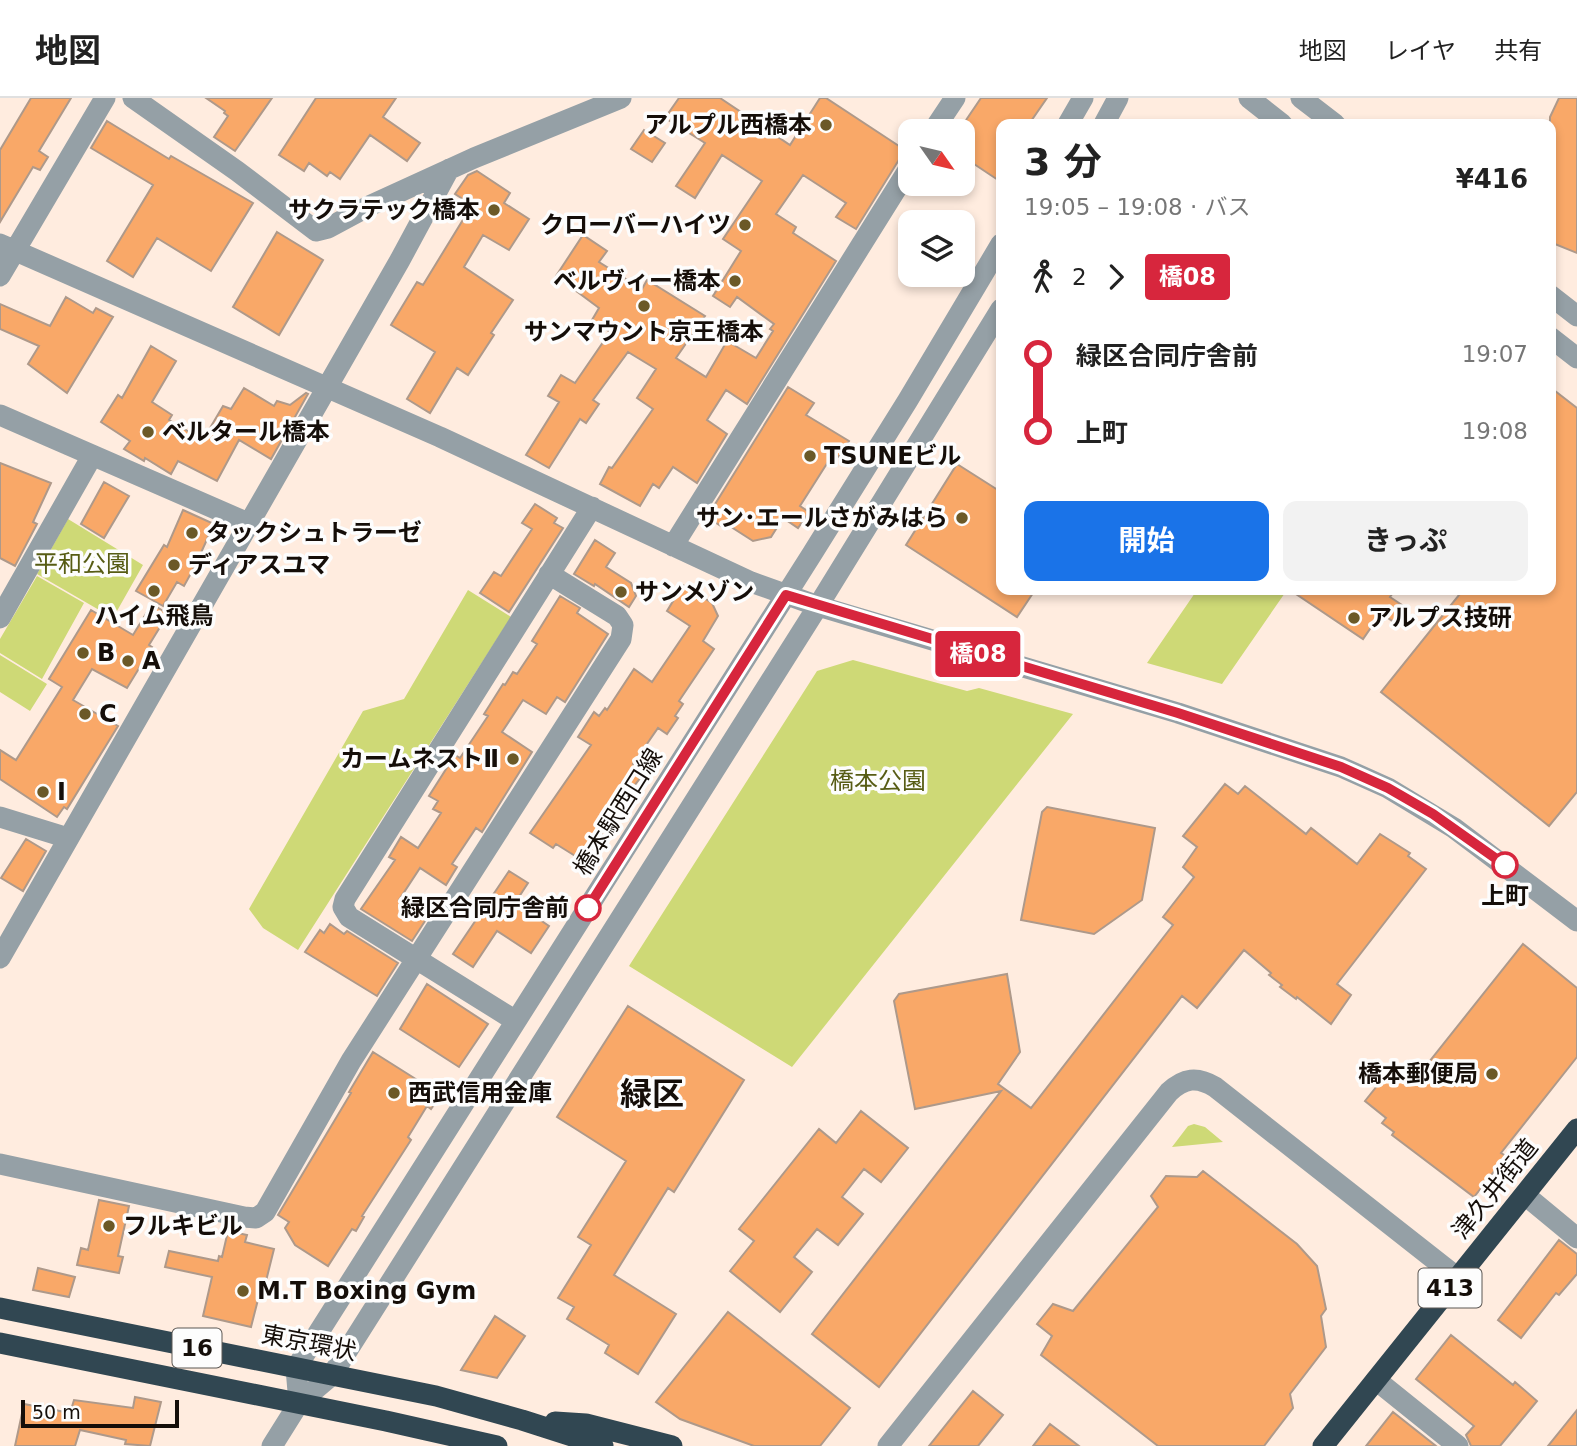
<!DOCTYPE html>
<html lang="ja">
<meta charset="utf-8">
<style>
:root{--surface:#fff;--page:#f2f2f2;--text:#222;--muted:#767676;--line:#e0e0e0;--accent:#1a73e8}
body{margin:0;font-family:"DejaVu Sans","Noto Sans JP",sans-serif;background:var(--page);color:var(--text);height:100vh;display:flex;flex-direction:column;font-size:26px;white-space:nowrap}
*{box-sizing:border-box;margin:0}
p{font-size:23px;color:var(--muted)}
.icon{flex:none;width:38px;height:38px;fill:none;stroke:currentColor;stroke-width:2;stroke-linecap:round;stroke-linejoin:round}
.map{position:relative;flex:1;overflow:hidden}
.details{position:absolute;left:996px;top:21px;width:560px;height:476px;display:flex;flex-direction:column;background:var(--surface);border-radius:14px;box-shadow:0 4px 10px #0003}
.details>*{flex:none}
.badge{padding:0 14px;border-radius:5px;font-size:24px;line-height:46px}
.needle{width:46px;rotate:124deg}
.controls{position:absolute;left:898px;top:21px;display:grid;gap:14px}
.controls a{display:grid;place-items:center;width:77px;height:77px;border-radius:14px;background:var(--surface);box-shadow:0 4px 10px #0003;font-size:35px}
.scale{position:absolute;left:21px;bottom:18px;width:158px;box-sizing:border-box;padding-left:7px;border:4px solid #150e09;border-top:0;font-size:19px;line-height:24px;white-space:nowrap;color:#150e09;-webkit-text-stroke:5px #fdfdfd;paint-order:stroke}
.map>.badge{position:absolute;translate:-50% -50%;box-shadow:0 0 0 4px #fff}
.legs{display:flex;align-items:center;gap:10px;height:77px;padding:0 28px;font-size:23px}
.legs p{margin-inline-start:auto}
.head{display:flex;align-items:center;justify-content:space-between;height:119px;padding:0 28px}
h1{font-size:38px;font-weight:700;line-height:52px}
.primary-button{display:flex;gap:14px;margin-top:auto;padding:14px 28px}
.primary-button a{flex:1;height:80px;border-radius:14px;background:var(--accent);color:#fff;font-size:28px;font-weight:700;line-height:80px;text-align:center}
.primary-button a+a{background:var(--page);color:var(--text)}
ul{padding:0 28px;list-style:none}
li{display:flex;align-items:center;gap:24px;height:77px;font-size:26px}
li i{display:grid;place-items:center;width:10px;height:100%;margin:0 9px;background:currentColor}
li i::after{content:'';width:18px;height:18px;margin:-9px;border:5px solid;border-radius:50%;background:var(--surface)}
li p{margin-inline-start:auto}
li:first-child i{background:linear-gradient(#0000 50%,currentColor 0)}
li:last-child i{background:linear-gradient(currentColor 50%,#0000 0)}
header{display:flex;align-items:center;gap:42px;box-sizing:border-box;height:98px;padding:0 35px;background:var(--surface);border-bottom:2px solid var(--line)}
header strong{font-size:33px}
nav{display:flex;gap:38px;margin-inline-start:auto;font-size:24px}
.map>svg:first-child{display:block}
.green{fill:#ced976}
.building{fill:#f9a868;stroke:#ae998a;stroke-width:2}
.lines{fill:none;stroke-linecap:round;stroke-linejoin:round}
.minor{stroke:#95a0a6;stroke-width:21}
.highway{stroke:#314752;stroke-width:21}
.line-1-casing{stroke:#fff;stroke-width:16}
.line-1{stroke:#d7263d;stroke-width:10}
.poi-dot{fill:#6b5927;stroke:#fdfdfd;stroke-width:2.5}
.stop-1-dot{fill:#fff;stroke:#d7263d;stroke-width:3.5}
.labels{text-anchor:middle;stroke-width:7;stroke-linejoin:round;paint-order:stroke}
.shield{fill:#fdfdfd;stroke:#5b5652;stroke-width:2}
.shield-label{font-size:23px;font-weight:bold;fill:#150e09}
.poi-label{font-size:24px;font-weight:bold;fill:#150e09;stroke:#fdfdfd;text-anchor:start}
.park-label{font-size:24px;fill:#575c14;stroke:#fdfdfd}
.street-label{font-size:24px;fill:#150e09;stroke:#fdfdfd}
.stop-label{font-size:24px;font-weight:bold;fill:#150e09;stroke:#fdfdfd}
.district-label{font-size:32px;font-weight:bold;fill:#150e09;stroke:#fdfdfd}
</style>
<header>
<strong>地図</strong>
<nav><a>地図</a><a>レイヤ</a><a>共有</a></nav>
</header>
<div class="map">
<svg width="1577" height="1348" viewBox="0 0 1577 1348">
<rect width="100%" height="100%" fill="#ffecdf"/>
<path class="green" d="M68,421L143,467L113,520L37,476Z
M37,478L84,505L42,581L0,555V541Z
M468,492L511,519L298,852L263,830L249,811L363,613L404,601Z
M1197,492H1287L1222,586L1147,565Z
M0,557L47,586L30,613L0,594Z
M853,562L967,593L979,590L1073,616L792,969L629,868L817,573Z
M1194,1026L1205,1029L1223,1044L1172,1049L1188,1028Z"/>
<path class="building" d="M31,0H71L39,53L48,59L40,72L33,69L0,124V52Z
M206,0H272L235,53L214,39L228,18L224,15L225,13Z
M316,0H396L383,19L420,45L407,63L370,37L340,81L330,74L327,78L309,65L304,73L279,57Z
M679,0H720L790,47L820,0H826L905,52L856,131L836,119L846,105L803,77L776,116L796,129L793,135L836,163L747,306L726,292L707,322L727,336L697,385L673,369L659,390L653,386L640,408L600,386L609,369L612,370L653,311L637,300L656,271L628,254L593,302L599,306L586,325L580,321L549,370L526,357L559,304L548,298L561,277L575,285L610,234L592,222L599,210L556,178L583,137L607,153L599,164L642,191L647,182L705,218L676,260L706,279L727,243L756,260L773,233L770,231L774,226L737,199L730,209L713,198L741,153L723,141L762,83L722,57L695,100L676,88L705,45L665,20Z
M981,0H1047L1029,26H1001V84L962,58V28Z
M1559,0H1577V155L1550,144V19Z
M107,23L169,61L171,58L253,105L211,173L157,140L133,179L107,163L153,87L91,50Z
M644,32L665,45L652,64L631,51Z
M477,73L510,95L504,105L529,121L509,152L483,137L464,169L513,202L491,235L494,237L468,277L457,270L430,315L407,301L435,254L391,227L417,184L423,187L472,107L455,96L468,77Z
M277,134L323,162L279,237L233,209Z
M66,199L93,215L96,210L113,219L67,295L28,266L39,248L0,231V206L50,228Z
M151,248L176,263L152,304L172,317L169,322L203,342L223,308L231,311L244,290L274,308L277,303L290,307L306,295L308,296L271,361L239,342L217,383L178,363L171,376L145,360L144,363L124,351L130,343L101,324L118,297L122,300Z
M788,289L814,305L806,317L849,343L839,359L833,356L800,408L809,414L798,430L783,420L771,439L753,443L728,427L724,430L707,419Z
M1550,289L1577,310V694L1549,728L1381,594L1463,492H1550Z
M0,365L51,385L33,424L37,426L15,468L0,460Z
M957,366L1001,394V492H1035L1017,519L906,447Z
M104,384L129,398L104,440L81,426Z
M535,406L557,420L554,425L563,430L509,514L480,495L494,474L501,478L532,431L522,425Z
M183,412L214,426L195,468L184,488L177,484L163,508L136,493L164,447L167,449Z
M595,442L615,455L606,469L631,485L636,498L629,509L595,486L594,488L574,476Z
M683,487L712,505L718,518L703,543L714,551L679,603L683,606L675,618L678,620L667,636L658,630L633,666L645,674L634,688L633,687L601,736L606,739L588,766L556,746L553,750L530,735L591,647L578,639L594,614L599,618L605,610L607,612L634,571L652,584L690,528L667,513Z
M1290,492H1395L1390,499L1405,509L1395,525L1381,515L1363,541Z
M560,498L580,510L577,515L608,536L565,604L557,599L546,616L523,602L502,634L532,654L482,734L476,730L452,766L457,769L446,787L420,770L399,802L427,820L412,843L361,811L395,762L389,759L401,739L418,750L441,715L433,711L438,703L429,698L455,657L460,660L488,618L484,616L503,586L505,587L513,574L517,576L537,546L532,543Z
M152,506L168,516L149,547L152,549L127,590L92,571L73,602L118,628L67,711L64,709L57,719L0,681V652L16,662L62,589L49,581L91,512L133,537Z
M1225,686L1238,696L1245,688L1306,736L1311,730L1357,766L1380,736L1410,755L1408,758L1426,771L1337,886L1351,897L1331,926L1297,899L1296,901L1280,889L1282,887L1269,877L1271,875L1244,852L1197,910L1182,898L879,1289L812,1236L1001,993L915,1011L894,903L899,896L1007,876L1020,954L998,986L1031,1010L1173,827L1163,819L1194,779L1183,769L1197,749L1183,738Z
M1047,709L1155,730L1142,802L1094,836L1021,822L1042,714Z
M26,741L46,753L23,793L1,780Z
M509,773L528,785L515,805L549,828L531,855L497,833L473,869L453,856Z
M330,826L344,836L347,833L398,865L377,898L305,854L320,832L324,835Z
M1523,846L1577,890V959L1501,1055L1506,1058L1474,1099L1392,1037L1394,1034L1382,1025L1386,1020L1365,1003L1393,968L1413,984Z
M427,886L488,926L459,969L400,931Z
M628,908L744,982L674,1094L668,1090L614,1177L676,1216L638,1276L605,1255L609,1247L567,1221L574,1209L558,1200L591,1147L578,1139L626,1063L557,1019Z
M373,954L441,997L431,1011L427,1008L408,1039L411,1042L362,1118L364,1119L356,1133L352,1131L328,1168L295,1147L285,1130L289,1124L278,1117L351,995L349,994Z
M861,1013L908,1050L881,1084L864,1071L842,1099L863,1116L838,1147L817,1131L794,1159L812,1174L780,1214L730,1173L754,1143L739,1131L819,1031L836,1045Z
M1203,1073L1297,1146L1317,1168L1326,1211L1321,1218L1326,1249L1290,1296L1293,1310L1264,1348H1158L1041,1257L1052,1238L1037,1226L1053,1206L1073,1213L1158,1109L1151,1098L1166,1078L1197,1079Z
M99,1102L129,1108L118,1158L123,1159L119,1175L77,1167L81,1150L88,1152Z
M228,1133L247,1137L245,1144L274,1151L265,1187L262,1186L251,1229L203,1218L212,1179L165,1169L169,1153L218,1163L219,1158L222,1159Z
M1559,1142L1577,1156V1176L1559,1197L1556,1195L1521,1240L1498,1222Z
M38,1170L75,1179L69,1199L33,1192Z
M728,1214L850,1310L820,1348H754L680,1321L656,1304Z
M495,1218L525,1238L497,1280L461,1272Z
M1451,1237L1513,1287L1515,1284L1537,1303L1500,1348H1471L1466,1337L1474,1328L1416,1281Z
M973,1293L1003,1317L978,1348H929Z
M135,1299L161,1304L150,1348L125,1346L126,1342L80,1332L75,1348H15L24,1306L70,1315L74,1302L133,1310Z
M1577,1312V1348H1548Z
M1393,1314L1436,1348H1366Z
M1050,1326L1079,1348H1033Z"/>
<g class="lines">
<path class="minor" d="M133,0L237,73L316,133L328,130L369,108L474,60L621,0
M1249,0L1282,26
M1301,0L1335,26
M1068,26L1083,0
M1104,26L1118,0
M933,33L955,0
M0,146L440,339L751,484L818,508L1178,615L1341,669L1388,690L1454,730L1577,823
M0,178L105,0
M1550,197L1577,218
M1550,239L1577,260
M0,317L248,425
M673,448L910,69
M0,520L92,358
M0,719L68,740
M0,860L400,162L449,71
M516,923L349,819L343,809L345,801L592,409
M0,1066L244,1119L256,1120L265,1114L351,963L621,541L623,527L617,518L549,476
M1525,1097L1577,1140
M1376,1282L1458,1348
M299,1305L332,1277L818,508L1001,211
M272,1348L299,1305L296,1270L812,456L908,302L1001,146
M888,1348L1169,994C1184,980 1197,978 1215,989L1458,1180"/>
<path class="highway" d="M0,1210L436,1298L522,1322L603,1348
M0,1245L386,1323L497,1348
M555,1324L586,1326L672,1348
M1323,1348L1577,1031"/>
</g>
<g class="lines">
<defs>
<path id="line-1" d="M588,810L786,497L1178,615L1341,669L1388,690L1433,716L1505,767"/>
</defs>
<use href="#line-1" class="line-1-casing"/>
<use href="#line-1" class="line-1"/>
</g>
<g class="poi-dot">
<circle cx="826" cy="27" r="7"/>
<circle cx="494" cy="112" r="7"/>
<circle cx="745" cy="127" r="7"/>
<circle cx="735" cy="183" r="7"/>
<circle cx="644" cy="208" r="7"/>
<circle cx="148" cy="334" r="7"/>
<circle cx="810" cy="358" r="7"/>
<circle cx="962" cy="420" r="7"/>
<circle cx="192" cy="435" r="7"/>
<circle cx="174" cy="467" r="7"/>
<circle cx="154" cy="493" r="7"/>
<circle cx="621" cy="494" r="7"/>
<circle cx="1354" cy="520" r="7"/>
<circle cx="83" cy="555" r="7"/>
<circle cx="128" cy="563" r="7"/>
<circle cx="85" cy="616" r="7"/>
<circle cx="513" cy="661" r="7"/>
<circle cx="43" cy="694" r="7"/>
<circle cx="1492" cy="976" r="7"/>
<circle cx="394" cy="995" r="7"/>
<circle cx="109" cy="1128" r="7"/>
<circle cx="243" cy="1193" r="7"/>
</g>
<g class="stop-1-dot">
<circle cx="1505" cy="767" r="12"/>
<circle cx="588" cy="810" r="12"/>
</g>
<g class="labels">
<g class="shield">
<rect x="1418.5" y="1170.5" width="63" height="39" rx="5"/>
<rect x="172.5" y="1230.5" width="49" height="39" rx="5"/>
</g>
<g class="shield-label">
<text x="1450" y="1198">413</text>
<text x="197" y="1258">16</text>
</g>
<g class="poi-label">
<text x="812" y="35" text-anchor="end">アルプル西橋本</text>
<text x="480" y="120" text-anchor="end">サクラテック橋本</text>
<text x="731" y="135" text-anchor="end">クローバーハイツ</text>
<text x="721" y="191" text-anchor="end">ベルヴィー橋本</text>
<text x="644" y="242" text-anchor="middle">サンマウント京王橋本</text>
<text x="162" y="342">ベルタール橋本</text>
<text x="824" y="366">TSUNEビル</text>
<text x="948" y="428" text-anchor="end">サン･エールさがみはら</text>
<text x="206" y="443">タックシュトラーゼ</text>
<text x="188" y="475">ディアスユマ</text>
<text x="635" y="502">サンメゾン</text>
<text x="154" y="526" text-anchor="middle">ハイム飛鳥</text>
<text x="1368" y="528">アルプス技研</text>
<text x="97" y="563">B</text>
<text x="142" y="571">A</text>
<text x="99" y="624">C</text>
<text x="499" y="669" text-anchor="end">カームネストⅡ</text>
<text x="57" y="702">Ⅰ</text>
<text x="1478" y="984" text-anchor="end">橋本郵便局</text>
<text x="408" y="1003">西武信用金庫</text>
<text x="123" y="1136">フルキビル</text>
<text x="257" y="1201">M.T Boxing Gym</text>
</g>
<g class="park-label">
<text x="82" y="474">平和公園</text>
<text x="878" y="691">橋本公園</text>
</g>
<g class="street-label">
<text transform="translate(618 714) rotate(-58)" y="8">橋本駅西口線</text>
<text transform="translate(1495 1091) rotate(-51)" y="8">津久井街道</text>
<text transform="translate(309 1245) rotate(11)" y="8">東京環状</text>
</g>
<g class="stop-label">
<text x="1505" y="806">上町</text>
<text x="569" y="818" text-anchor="end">緑区合同庁舎前</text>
</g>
<g class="district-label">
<text x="652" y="1007">緑区</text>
</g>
</g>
</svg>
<div class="controls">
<a><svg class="needle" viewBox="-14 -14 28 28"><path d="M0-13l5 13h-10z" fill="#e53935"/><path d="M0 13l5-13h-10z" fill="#767676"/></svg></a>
<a><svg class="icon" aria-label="layers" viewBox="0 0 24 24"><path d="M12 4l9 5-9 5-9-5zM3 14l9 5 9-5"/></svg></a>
</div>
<div class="scale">50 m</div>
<b class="badge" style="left:978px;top:556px;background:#d7263d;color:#fff">橋08</b>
<section class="details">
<div class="head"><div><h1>3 分</h1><p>19:05 – 19:08 · バス</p></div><b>¥416</b></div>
<div class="legs"><svg class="icon" aria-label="walk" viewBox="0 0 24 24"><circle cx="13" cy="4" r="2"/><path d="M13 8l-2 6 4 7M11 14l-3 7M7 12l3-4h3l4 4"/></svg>2<svg class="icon" aria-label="forward" viewBox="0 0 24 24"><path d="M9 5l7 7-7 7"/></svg><b class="badge" style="background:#d7263d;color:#fff">橋08</b></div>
<ul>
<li><i style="color:#d7263d"></i><b>緑区合同庁舎前</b><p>19:07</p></li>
<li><i style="color:#d7263d"></i><b>上町</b><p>19:08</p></li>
</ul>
<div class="primary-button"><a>開始</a><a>きっぷ</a></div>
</section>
</div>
